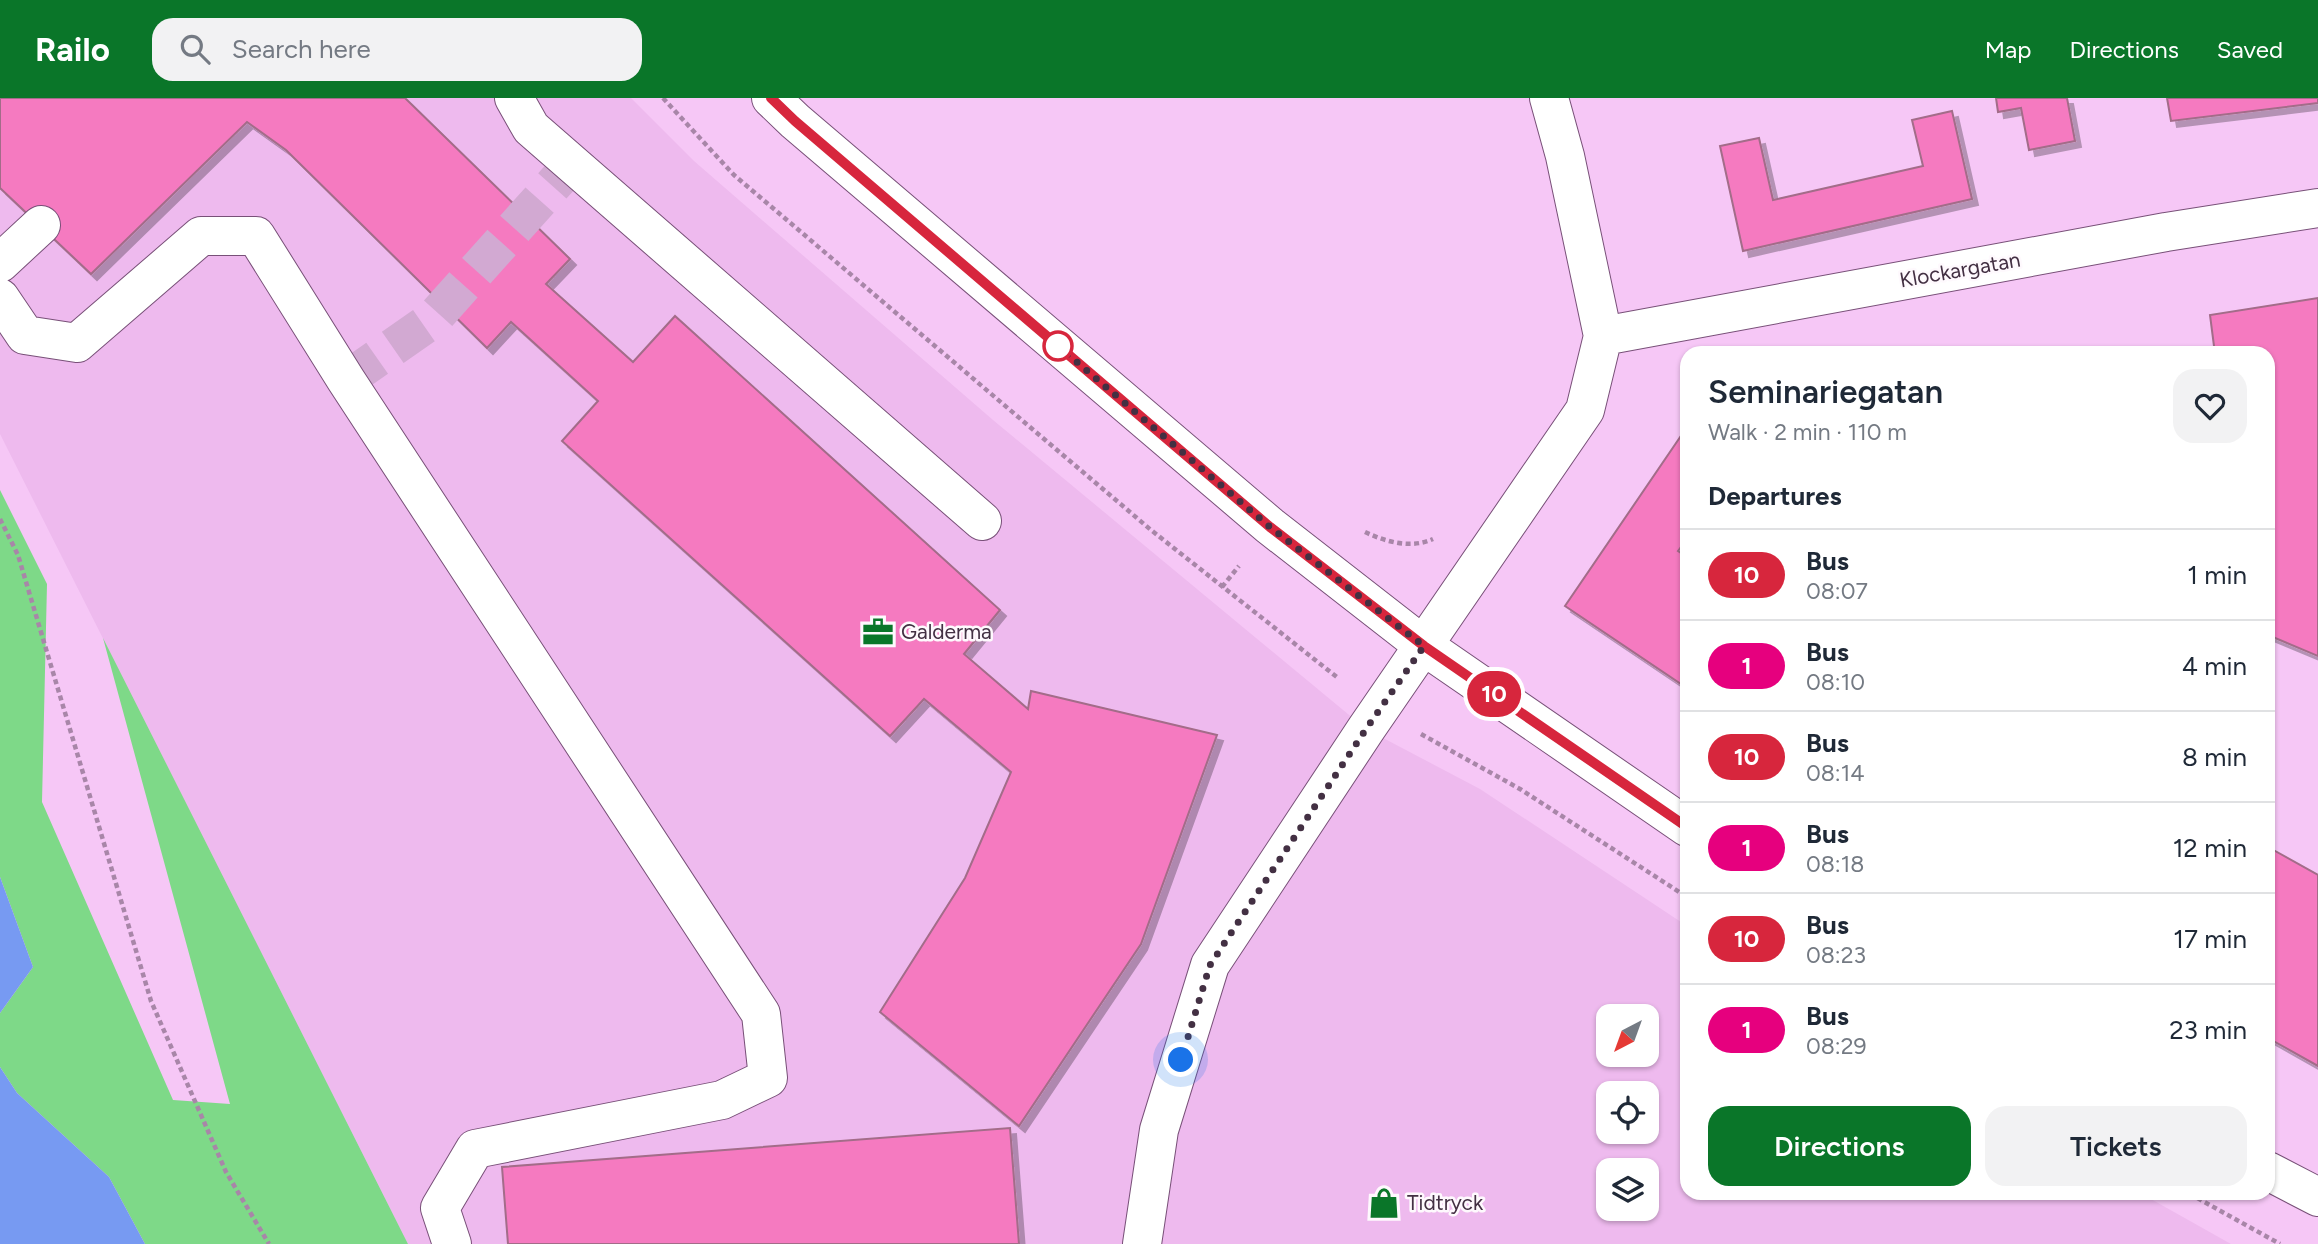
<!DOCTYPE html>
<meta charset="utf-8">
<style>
:root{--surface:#fff;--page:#f2f2f3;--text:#1f2937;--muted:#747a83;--line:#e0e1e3;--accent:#0a7629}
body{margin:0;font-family:Figtree,sans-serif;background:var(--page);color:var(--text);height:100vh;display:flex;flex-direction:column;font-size:26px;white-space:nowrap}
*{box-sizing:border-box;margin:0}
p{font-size:23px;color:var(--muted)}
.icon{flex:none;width:38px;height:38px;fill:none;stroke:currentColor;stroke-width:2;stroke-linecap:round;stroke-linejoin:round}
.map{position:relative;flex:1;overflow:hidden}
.details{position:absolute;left:1680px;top:248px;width:595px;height:854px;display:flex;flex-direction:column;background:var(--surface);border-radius:21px;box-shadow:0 2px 5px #0004}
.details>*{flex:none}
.badge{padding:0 14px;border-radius:23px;font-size:24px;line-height:46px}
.needle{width:46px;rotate:221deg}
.controls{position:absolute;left:1596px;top:906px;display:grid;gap:14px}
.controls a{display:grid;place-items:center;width:63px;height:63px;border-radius:14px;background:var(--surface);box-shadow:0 2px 5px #0004;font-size:35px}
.you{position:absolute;width:35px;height:35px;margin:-18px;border:5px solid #fff;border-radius:50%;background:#1a73e8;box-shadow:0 0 0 10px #1a73e833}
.map>.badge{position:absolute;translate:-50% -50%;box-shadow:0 0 0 4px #fff}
h2{padding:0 28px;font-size:26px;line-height:63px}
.round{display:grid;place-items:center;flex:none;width:74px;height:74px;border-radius:21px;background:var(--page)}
.overview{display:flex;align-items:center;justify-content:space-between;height:119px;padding:0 28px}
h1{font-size:33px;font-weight:600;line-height:52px}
.button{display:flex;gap:14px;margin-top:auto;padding:14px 28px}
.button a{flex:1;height:80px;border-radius:21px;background:var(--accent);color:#fff;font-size:28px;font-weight:600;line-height:80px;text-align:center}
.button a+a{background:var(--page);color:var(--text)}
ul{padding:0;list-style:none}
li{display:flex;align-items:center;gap:21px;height:91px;padding:0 28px;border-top:2px solid var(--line)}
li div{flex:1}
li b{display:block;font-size:26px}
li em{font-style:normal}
li .badge{min-width:77px;font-weight:700;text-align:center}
header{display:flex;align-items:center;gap:42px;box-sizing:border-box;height:98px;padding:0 35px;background:var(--accent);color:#fff}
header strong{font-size:33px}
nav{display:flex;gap:38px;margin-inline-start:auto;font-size:24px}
.search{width:490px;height:63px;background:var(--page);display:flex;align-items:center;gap:18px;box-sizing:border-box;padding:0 24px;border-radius:21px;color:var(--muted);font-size:26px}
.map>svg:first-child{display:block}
.built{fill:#eebaee;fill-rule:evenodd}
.green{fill:#7ed988}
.water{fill:#779af2}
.building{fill:#f57ac0;stroke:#a36c89;stroke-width:2;filter:url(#shadow)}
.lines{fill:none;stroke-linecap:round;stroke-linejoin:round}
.minor-tunnel{stroke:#d2a9d2;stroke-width:38;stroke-dasharray:38 19;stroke-linecap:butt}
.minor-casing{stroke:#785078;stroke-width:40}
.path{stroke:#a886a8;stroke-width:4.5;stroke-dasharray:5 3.5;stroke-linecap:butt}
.minor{stroke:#fff;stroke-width:38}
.line-casing{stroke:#fff;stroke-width:16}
.line{stroke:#d7263d;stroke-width:10}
.walk{stroke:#433043;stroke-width:7;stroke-dasharray:0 12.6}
.stop-dot{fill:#fff;stroke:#d7263d;stroke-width:3.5}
.labels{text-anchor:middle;stroke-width:5;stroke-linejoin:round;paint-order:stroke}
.street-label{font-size:21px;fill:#433043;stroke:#fef9fd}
.poi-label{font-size:21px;fill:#433043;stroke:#fef9fd;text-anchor:start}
</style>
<header>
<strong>Railo</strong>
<div class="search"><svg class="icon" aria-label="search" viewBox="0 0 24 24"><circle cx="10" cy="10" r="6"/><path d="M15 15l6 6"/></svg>Search here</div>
<nav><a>Map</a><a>Directions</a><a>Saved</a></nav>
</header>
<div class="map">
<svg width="2318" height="1146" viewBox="0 0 2318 1146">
<defs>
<filter id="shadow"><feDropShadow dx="6" dy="6" stdDeviation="0" flood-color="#0004"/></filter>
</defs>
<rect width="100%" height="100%" fill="#f6c7f6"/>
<path class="built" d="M0,0H631L694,63L993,322L1366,631L1480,691L1687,828V1096H2142L2231,1146H408L0,336ZM1608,919H1647V957H1608ZM1608,996H1647V1034H1608ZM1608,1073H1647V1111H1608Z"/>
<path class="green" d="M0,392L47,486L42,704L173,1002L230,1006L103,540L408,1146H145L109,1079L17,995L0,969V915L33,869L0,779Z"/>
<path class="water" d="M0,779L33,869L0,915Z
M0,969L17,995L109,1079L145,1146H0Z"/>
<path class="building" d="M0,0H405L570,161L546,186L633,264L675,218L1000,512L964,556L1028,611L1031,593L1217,637L1141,846L1019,1028L880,914L965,780L1011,674L924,601L890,638L562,343L598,303L511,224L487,250L286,52L247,24L91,176L0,90Z
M1996,0H2067L2075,43L2029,52L2021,10L1998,14Z
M2167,0H2318V5L2171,23Z
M1952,13L1972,101L1743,153L1720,48L1759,40L1773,102L1923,68L1912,22Z
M2318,200V558L2268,537V256H2215L2210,217Z
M1687,329V441L1678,453L1687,459V590L1565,508Z
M2268,749L2318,777V968L2268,940Z
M1010,1030L1019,1146H508L502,1069Z"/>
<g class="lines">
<path class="minor-tunnel" d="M346,282L432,222L572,66"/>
<defs>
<path id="minor" d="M514,0L531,30L982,423
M771,0L795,23L1270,428L1424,548L1687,729
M0,165L41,127
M0,200L25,237L77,245L201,138H256L346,282L761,916L768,980L722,1002L475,1051L440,1110L452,1146
M1603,238L2166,134L2318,110
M2268,1073L2318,1099
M1142,1146L1159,1032L1210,867L1366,631L1585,312L1603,238L1565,58L1549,0"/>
</defs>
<use href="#minor" class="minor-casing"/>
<path class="path" d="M663,0L734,77L1151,432L1338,580
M0,421L18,457L151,903L226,1074L269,1146
M1365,434C1386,444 1411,451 1433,441
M1222,489L1239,468
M1421,636L1520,691L1687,799
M2190,1096L2280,1146"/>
<use href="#minor" class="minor"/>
</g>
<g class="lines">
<defs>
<path id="line" d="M771,0L795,23L1270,429L1424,548L1687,729"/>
</defs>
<use href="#line" class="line-casing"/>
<use href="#line" class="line"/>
<path class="walk" d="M1058,248L1270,429L1424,548L1366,631L1210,867L1181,962"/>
</g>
<defs>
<symbol id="office-bare" viewBox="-9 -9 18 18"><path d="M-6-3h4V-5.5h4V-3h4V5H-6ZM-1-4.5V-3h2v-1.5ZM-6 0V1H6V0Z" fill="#0a7629" stroke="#fef9fd" stroke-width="2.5" paint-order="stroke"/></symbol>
<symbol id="shop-bare" viewBox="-9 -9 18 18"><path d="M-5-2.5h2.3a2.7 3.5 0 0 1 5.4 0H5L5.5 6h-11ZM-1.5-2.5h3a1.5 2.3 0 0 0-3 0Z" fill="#0a7629" stroke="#fef9fd" stroke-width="2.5" paint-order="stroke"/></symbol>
</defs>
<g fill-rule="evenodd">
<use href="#office-bare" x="856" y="512" width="44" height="44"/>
<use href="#shop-bare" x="1362" y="1083" width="44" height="44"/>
</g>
<circle class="stop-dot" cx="1058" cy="248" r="14"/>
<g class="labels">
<g class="street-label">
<text transform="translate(1960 172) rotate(-10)" y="7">Klockargatan</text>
</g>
<g class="poi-label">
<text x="901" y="541">Galderma</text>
<text x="1407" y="1112">Tidtryck</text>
</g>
</g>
</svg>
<div class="controls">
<a><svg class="needle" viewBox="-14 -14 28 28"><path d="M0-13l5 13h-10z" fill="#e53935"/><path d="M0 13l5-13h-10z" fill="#747a83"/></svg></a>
<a><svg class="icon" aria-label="locate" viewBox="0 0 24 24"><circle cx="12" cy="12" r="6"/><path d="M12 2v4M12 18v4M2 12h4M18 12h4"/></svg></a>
<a><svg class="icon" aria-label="layers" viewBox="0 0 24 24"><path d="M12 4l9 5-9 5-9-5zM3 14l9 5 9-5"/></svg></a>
</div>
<div class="you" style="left:1181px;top:962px"></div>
<b class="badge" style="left:1494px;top:596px;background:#d7263d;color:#fff">10</b>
<section class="details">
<div class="overview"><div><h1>Seminariegatan</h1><p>Walk · 2 min · 110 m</p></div><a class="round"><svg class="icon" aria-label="heart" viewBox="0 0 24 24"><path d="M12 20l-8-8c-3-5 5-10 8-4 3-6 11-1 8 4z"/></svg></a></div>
<h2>Departures</h2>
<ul>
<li><span class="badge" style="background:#d7263d;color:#fff">10</span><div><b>Bus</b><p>08:07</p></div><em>1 min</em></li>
<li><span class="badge" style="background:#e6007e;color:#fff">1</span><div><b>Bus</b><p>08:10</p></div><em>4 min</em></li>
<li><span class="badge" style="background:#d7263d;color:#fff">10</span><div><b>Bus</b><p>08:14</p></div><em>8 min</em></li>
<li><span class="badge" style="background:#e6007e;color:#fff">1</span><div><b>Bus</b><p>08:18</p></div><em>12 min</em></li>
<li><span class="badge" style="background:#d7263d;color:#fff">10</span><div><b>Bus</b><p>08:23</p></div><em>17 min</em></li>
<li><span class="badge" style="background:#e6007e;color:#fff">1</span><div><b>Bus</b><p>08:29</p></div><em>23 min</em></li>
</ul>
<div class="button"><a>Directions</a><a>Tickets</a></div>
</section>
</div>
